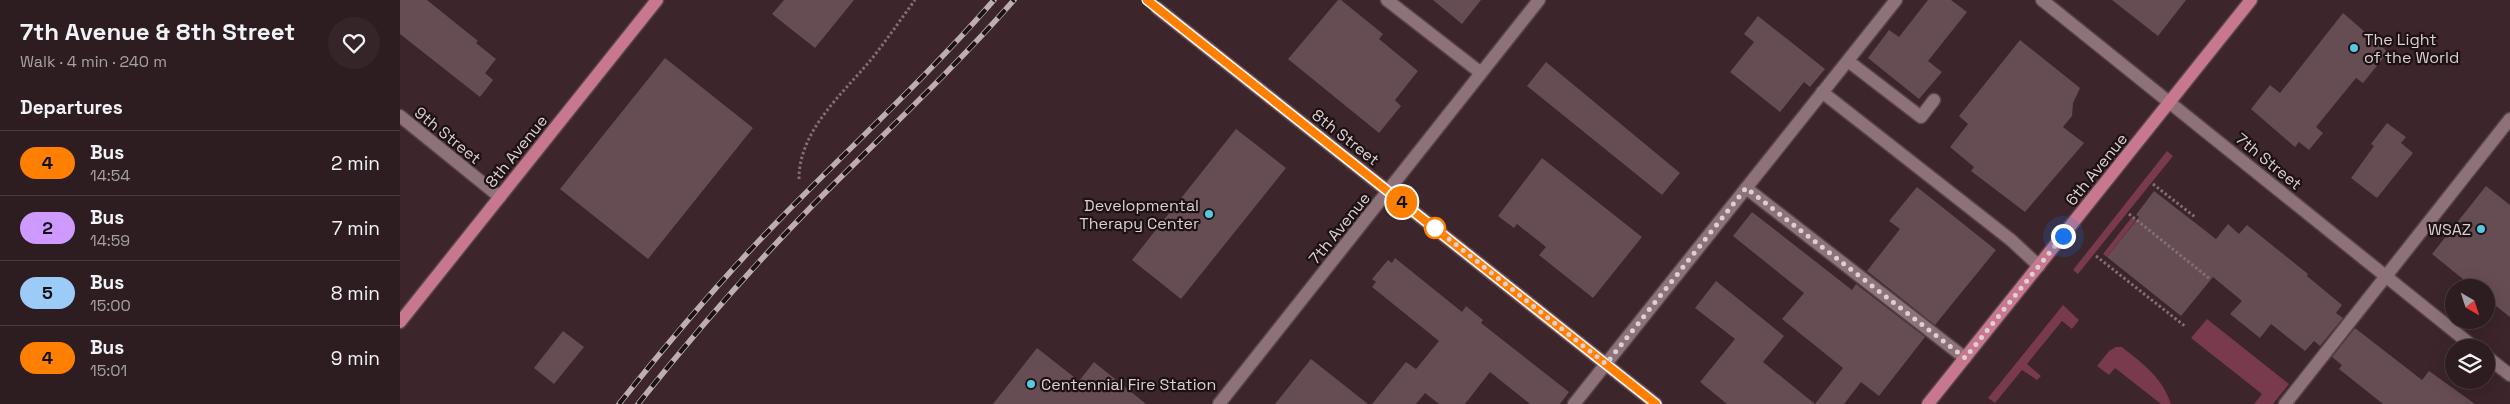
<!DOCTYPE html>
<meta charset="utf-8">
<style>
:root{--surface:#2d1c20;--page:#352529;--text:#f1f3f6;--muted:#a7a1a5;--line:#483a3e}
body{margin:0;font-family:"Space Grotesk",sans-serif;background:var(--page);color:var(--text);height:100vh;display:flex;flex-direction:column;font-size:19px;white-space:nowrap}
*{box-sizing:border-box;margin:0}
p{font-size:16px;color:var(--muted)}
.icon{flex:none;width:28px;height:28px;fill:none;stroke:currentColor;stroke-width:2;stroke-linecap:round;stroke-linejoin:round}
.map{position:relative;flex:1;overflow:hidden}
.drawer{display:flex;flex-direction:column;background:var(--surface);width:400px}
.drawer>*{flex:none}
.badge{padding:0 10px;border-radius:16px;font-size:18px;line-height:32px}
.needle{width:32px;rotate:141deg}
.fabs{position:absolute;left:2045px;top:279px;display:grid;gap:10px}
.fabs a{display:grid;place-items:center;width:50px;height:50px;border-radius:50%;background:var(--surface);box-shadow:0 5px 20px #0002,0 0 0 1px var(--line);font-size:25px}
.you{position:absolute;width:25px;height:25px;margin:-12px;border:4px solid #fff;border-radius:50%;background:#1a73e8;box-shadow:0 0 0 8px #1a73e833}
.map>.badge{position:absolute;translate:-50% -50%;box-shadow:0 0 0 2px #fff}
h2{padding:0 20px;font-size:19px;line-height:45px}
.round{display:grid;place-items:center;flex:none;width:52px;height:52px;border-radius:26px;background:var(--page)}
.summary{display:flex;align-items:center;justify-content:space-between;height:85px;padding:0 20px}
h1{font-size:24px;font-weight:800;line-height:38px}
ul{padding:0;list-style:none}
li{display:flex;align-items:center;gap:15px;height:65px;padding:0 20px;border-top:1px solid var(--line)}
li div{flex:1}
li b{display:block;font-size:19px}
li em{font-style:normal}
li .badge{min-width:55px;font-weight:700;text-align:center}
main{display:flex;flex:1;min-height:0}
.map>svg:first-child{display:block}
.green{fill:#783a4c}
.building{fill:#664d53}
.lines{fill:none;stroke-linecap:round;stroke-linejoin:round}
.major-tunnel{stroke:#543e44;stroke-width:12;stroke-dasharray:12 6;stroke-linecap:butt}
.minor-casing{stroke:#574448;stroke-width:15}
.major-casing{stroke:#574448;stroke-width:15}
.path{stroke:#836f74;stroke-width:3;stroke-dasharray:2.5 2.5;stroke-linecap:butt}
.minor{stroke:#8d7379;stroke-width:12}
.major{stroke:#c8788e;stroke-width:12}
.rail-casing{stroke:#beadb1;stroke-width:5.5}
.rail{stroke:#1c1214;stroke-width:4;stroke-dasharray:11;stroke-linecap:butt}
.line-casing{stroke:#fff;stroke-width:11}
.line{stroke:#ff8000;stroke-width:8}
.walk{stroke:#decfd2;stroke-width:5;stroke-dasharray:0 9}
.poi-dot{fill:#56c9e0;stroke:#1c1214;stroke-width:2}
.stop-dot{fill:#fff;stroke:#ff8000;stroke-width:2.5}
.labels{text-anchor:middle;stroke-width:4.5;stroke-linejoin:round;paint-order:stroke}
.poi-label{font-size:16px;fill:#decfd2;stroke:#1c1214;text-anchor:start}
.street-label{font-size:16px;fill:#decfd2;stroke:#1c1214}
</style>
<main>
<section class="drawer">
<div class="summary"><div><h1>7th Avenue &amp; 8th Street</h1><p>Walk · 4 min · 240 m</p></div><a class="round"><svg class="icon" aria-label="heart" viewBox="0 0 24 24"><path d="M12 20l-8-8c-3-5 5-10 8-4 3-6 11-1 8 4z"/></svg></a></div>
<h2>Departures</h2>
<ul>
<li><span class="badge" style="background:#ff8000;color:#111">4</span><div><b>Bus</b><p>14:54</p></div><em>2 min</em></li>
<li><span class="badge" style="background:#ce9aff;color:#111">2</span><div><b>Bus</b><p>14:59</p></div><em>7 min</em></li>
<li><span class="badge" style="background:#9bcbf6;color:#111">5</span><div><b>Bus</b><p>15:00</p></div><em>8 min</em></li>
<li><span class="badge" style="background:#ff8000;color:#111">4</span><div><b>Bus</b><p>15:01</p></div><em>9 min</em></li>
</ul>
</section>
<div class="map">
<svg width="2110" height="404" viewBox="0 0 2110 404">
<rect width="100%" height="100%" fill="#3c252b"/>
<path class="green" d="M1767,151L1773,156L1678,274L1673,270Z
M1732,217L1736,220L1707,257L1703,254Z
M1663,305L1679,320L1672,329L1662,321L1627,364L1641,376L1637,380L1622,370L1595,403L1588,398Z
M1807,319L1889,384L1873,404H1854L1862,394L1791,338Z
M1716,347H1722C1743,364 1762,377 1771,404H1761L1715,368L1709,375L1697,366L1709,351Z"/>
<path class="building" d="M0,0H27L78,41L76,43L96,59L85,73L93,80L80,97L0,34Z
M384,0H454L415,48L372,14Z
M938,0H941L983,34L979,39L1018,71L995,100L1001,106L979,133L888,59Z
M1033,0H1081L1062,24Z
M1528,0H1551L1567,12L1528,61L1542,72L1519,99L1468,58L1489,30L1499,37Z
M1712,0H1786L1758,36Z
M1943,13L1988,52L1963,83L1956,78L1916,127L1923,133L1909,150L1899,142L1895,147L1851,109L1870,85L1880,93Z
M1358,16L1425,69L1410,87L1404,82L1380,112L1330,72L1354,42L1344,34Z
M1620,40L1680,88L1673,103L1672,116L1663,127L1684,143L1625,212L1571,171L1574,167L1550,147L1568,124L1559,116Z
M265,58L353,128L248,259L160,189Z
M1146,62L1280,173L1262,195L1127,86Z
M1987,123L2006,137L2001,143L2013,153L1977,198L1951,178L1974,146L1971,144Z
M836,129L886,168L781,299L732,260Z
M1142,158L1242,237L1193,298L1139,255L1146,247L1117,224L1114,228L1098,216Z
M2086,186L2110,205V317L2086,298V288H2074L2032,254Z
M1517,187L1596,250L1535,325L1467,271L1500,229L1489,221Z
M1754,191L1816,239L1828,224L1839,234L1847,225L1908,274L1907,276L1942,305L1936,313L1943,318L1920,346L1914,341L1905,351L1871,324L1860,338L1830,314L1842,301L1813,277L1781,316L1707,257L1739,217L1736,215Z
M1352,212L1452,290L1456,284L1525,337L1479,396L1461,382L1444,404H1327L1300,382L1335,339L1295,308L1316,281L1384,336L1363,362L1415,404L1443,368L1382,319L1404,293L1333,236Z
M995,258L1062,312L1066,306L1083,320L1081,323L1169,392L1160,404H1130L1090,372L1065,404H1039L1025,393L1016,404H972L1006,362L1016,369L1039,341L972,287L976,282L972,279L988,260L992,263Z
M1955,328L2022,380L2029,371L2075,404H1983L1939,369L1942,365L1932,357Z
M163,331L184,347L154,384L134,368Z
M637,348L679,381L694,362L746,404H593Z
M911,359L968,404H875Z"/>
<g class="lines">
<path class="major-tunnel" d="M747,0L757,8"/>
<defs>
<path id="minor" d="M987,0L1081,73
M1642,0L2075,348
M1448,61L1521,117L1534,100
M1422,92L1611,240L1639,266
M0,116L100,197
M1346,188L1565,358
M2086,356L2110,375
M819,404L1139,0
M1174,404L1496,0
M1885,404L2110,119"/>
<path id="major" d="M757,8L1256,404
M0,322L257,0
M1528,404L1851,0"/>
</defs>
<use href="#minor" class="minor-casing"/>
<use href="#major" class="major-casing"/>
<path class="path" d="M399,179C399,129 445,92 474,56C488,38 501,19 515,0
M1753,184L1795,217
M1729,214L1810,279
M1696,256L1786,327"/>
<use href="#minor" class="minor"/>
<use href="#major" class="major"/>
<defs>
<path id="rail" d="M219,404C270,340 323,277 380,219C451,146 527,77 594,0
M238,404C293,335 351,268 413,205C480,137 551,72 614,0"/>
</defs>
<use href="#rail" class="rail-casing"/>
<use href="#rail" class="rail"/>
</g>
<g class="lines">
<defs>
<path id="line" d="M747,0L1256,404"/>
</defs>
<use href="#line" class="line-casing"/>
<use href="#line" class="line"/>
<path class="walk" d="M1035,228L1206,364L1346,188L1565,358L1663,236"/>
</g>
<g class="poi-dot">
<circle cx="1954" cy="48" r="5"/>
<circle cx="809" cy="214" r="5"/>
<circle cx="2081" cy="229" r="5"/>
<circle cx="631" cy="384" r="5"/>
</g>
<circle class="stop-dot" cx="1035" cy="228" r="10"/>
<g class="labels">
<g class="poi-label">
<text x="1964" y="45">The Light<tspan x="1964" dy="18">of the World</tspan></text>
<text x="799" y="211" text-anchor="end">Developmental<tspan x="799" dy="18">Therapy Center</tspan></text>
<text x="2071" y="235" text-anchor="end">WSAZ</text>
<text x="641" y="390">Centennial Fire Station</text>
</g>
<g class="street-label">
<text transform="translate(48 135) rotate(39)" y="6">9th Street</text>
<text transform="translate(946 137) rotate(38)" y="6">8th Street</text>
<text transform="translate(116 151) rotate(-51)" y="6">8th Avenue</text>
<text transform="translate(1869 161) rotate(39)" y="6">7th Street</text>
<text transform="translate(1696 169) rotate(-51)" y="6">6th Avenue</text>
<text transform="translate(939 228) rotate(-51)" y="6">7th Avenue</text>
</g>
</g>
</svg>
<div class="fabs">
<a><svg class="needle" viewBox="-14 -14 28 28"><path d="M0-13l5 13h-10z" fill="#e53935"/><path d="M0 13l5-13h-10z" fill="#a7a1a5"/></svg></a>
<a><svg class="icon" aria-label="layers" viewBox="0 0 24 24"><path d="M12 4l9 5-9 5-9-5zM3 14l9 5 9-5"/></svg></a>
</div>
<div class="you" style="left:1663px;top:236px"></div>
<b class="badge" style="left:1002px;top:202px;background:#ff8000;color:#111">4</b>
</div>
</main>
